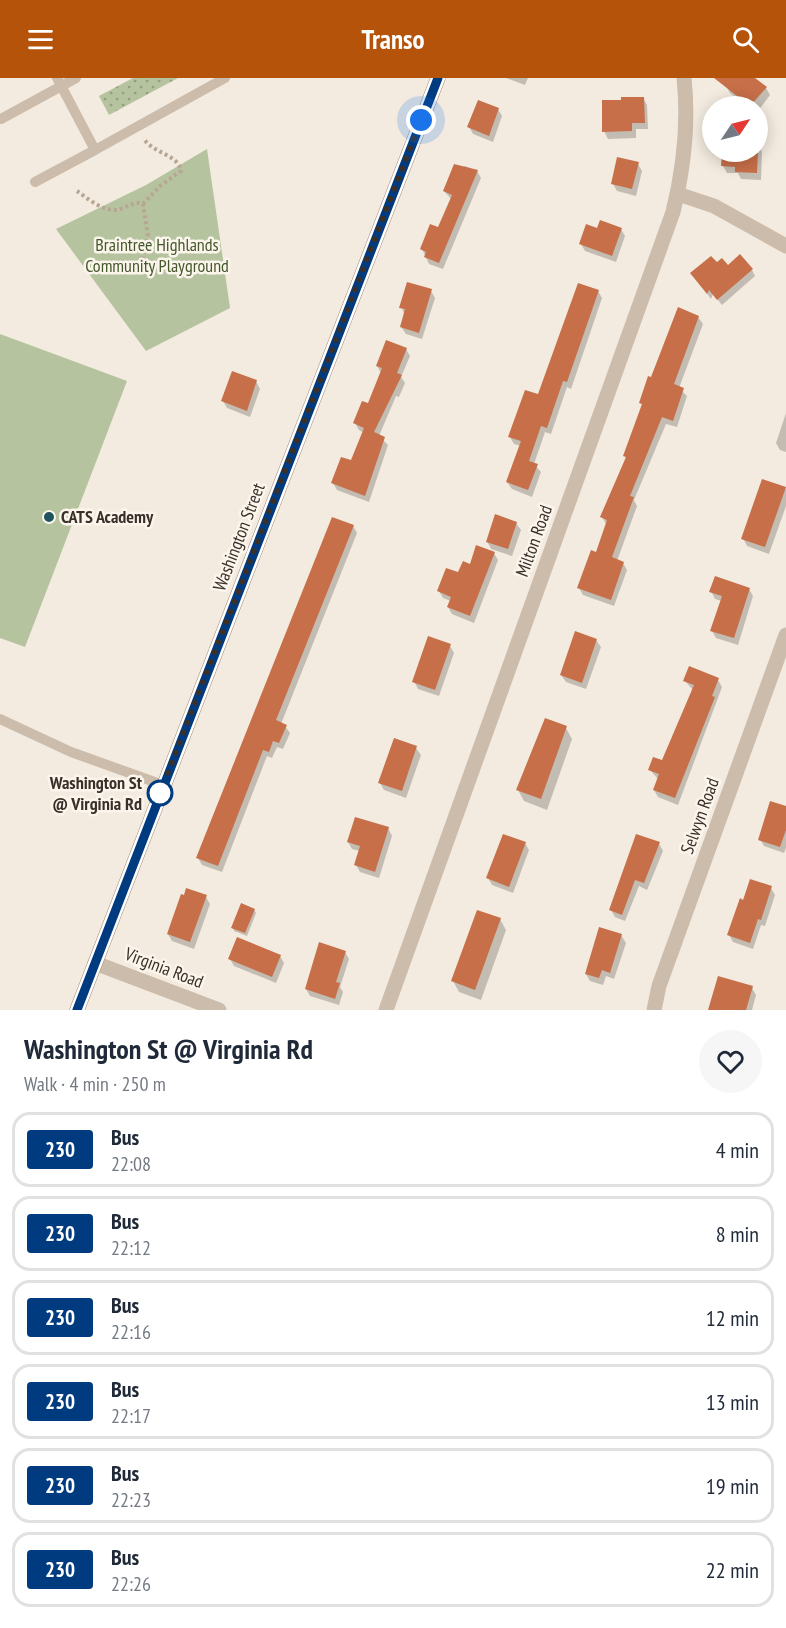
<!DOCTYPE html>
<meta charset="utf-8">
<style>
:root{--surface:#fff;--page:#f6f6f7;--text:#1f2937;--muted:#747a83;--line:#e0e1e3;--accent:#b45309}
body{margin:0;font-family:"PT Sans Narrow",sans-serif;background:var(--page);color:var(--text);height:100vh;display:flex;flex-direction:column;font-size:22px;white-space:nowrap}
*{box-sizing:border-box;margin:0}
p{font-size:20px;color:var(--muted)}
.icon{flex:none;width:33px;height:33px;fill:none;stroke:currentColor;stroke-width:2;stroke-linecap:round;stroke-linejoin:round}
.map{position:relative;height:932px;overflow:hidden}
.panel{display:flex;flex-direction:column;background:var(--surface);flex:1}
.panel>*{flex:none}
.badge{padding:0 12px;border-radius:4px;font-size:21px;line-height:39px}
.needle{width:39px;rotate:55deg}
.tools{position:absolute;left:702px;top:18px;display:grid;gap:12px}
.tools a{display:grid;place-items:center;width:66px;height:66px;border-radius:50%;background:var(--surface);box-shadow:0 3px 15px #0003;font-size:30px}
.you{position:absolute;width:30px;height:30px;margin:-15px;border:4px solid #fff;border-radius:50%;background:#1a73e8;box-shadow:0 0 0 9px #1a73e833}
.map>.badge{position:absolute;translate:-50% -50%;box-shadow:0 0 0 3px #fff}
.round{display:grid;place-items:center;flex:none;width:63px;height:63px;border-radius:32px;background:var(--page)}
.head{display:flex;align-items:center;justify-content:space-between;height:102px;padding:0 24px}
h1{font-size:28px;font-weight:600;line-height:45px}
ul{padding:0;list-style:none}
li{display:flex;align-items:center;gap:18px;height:75px;margin:0 12px 9px;padding:0 12px;border:3px solid var(--line);border-radius:18px}
li div{flex:1}
li b{display:block;font-size:22px}
li em{font-style:normal}
li .badge{min-width:66px;font-weight:700;text-align:center}
header{display:flex;justify-content:space-between;align-items:center;height:78px;padding:0 24px;background:var(--accent);color:#fff;font-size:27px;font-weight:600}
.map>svg:first-child{display:block}
.grass{fill:url(#grass-dots)}
.park{fill:#b5c39f}
.shadow{fill:#0003}
.building{fill:#c76f49}
.lines{fill:none;stroke-linecap:round;stroke-linejoin:round}
.path{stroke:#b8a695;stroke-width:4;stroke-dasharray:3 3;stroke-linecap:butt}
.lane{stroke:#ccbcab;stroke-width:10}
.street{stroke:#ccbcab;stroke-width:15}
.secondary{stroke:#a08b7c;stroke-width:15}
.line-casing{stroke:#fff;stroke-width:14}
.line{stroke:#003b80;stroke-width:9}
.walk{stroke:#3a302a;stroke-width:6;stroke-dasharray:0 10.8}
.poi-dot{fill:#1e555c;stroke:#fbf5ec;stroke-width:2}
.stop-dot{fill:#fff;stroke:#003b80;stroke-width:3}
.labels{text-anchor:middle;stroke-width:5;stroke-linejoin:round;paint-order:stroke}
.park-label{font-size:18px;fill:#46582d;stroke:#fbf5ec}
.poi-label{font-size:18px;font-weight:bold;fill:#3a302a;stroke:#fbf5ec;text-anchor:start}
.street-label{font-size:18px;fill:#3a302a;stroke:#fbf5ec}
.stop-label{font-size:18px;font-weight:bold;fill:#3a302a;stroke:#fbf5ec;text-anchor:end}
</style>
<header><svg class="icon" aria-label="menu" viewBox="0 0 24 24"><path d="M4 6h16M4 12h16M4 18h16"/></svg>Transo<svg class="icon" aria-label="search" viewBox="0 0 24 24"><circle cx="10" cy="10" r="6"/><path d="M15 15l6 6"/></svg></header>
<div class="map">
<svg width="786" height="932" viewBox="0 0 786 932">
<defs>
<pattern id="grass-dots" width="8" height="8" patternUnits="userSpaceOnUse" patternTransform="scale(1.5)"><rect width="8" height="8" fill="#b5c39f"/><path d="M2 2h.1M6 6h.1" fill="none" stroke="#949f82" stroke-width="1.8" stroke-linecap="round"/></pattern>
</defs>
<rect width="100%" height="100%" fill="#f3ebdf"/>
<path class="grass" d="M133,0H178L109,37L99,18Z"/>
<path class="park" d="M207,71L230,230L146,273L56,151L146,107Z
M0,256L127,303L25,569L0,560Z"/>
<path class="shadow" d="M506,0H528L525,7Z
M732,0H752L766,10L770,17L758,33V28H747L730,15L726,8Z
M643,20L647,27L648,51H636V60L608,61L604,53L622,23Z
M498,31L502,38L493,64L473,56L469,49Z
M758,67L762,74L761,102L741,101L738,95H727L723,88L724,74H758Z
M638,86L642,93L636,118L617,113L613,106Z
M465,88L477,93L481,100L443,191L429,186L422,171L439,151L451,121L444,113Z
M621,151L625,158L616,184L585,173L581,166L598,152Z
M717,186L752,192L755,198L722,227L713,216L711,221L692,195Z
M431,213L435,220L422,261L406,256L401,249L405,237L401,229Z
M598,213L602,220L571,311L567,309L551,356L545,354L534,386L541,394L532,419L512,411L507,404L521,368L514,366L510,359L539,318Z
M698,239L703,246L679,310L687,318L677,349L666,346L634,422L637,428L617,483L623,485L627,492L614,528L583,517L579,510L597,476L606,446L602,439L626,381L625,378L643,328L641,325L652,301Z
M406,271L410,278L401,299L405,305L399,319L396,318L379,358L388,367L369,424L337,412L333,405L352,384L364,355L359,352L355,345L368,327L381,295L377,288Z
M256,303L260,311L250,339L227,330L223,323Z
M786,335V374L780,372L776,365Z
M763,403L786,411V428L769,476L747,468L743,460Z
M516,445L521,452L512,478L491,471L487,463Z
M353,448L357,455L281,646L285,648L290,655L283,671L277,669L272,680L267,678L222,794L202,787L198,780Z
M494,475L498,482L474,545L452,536L448,529L451,523L443,520L439,513L471,488Z
M749,511L753,518L738,567L716,560L712,553L722,523L715,521L711,513Z
M596,562L601,569L586,611L566,604L561,597Z
M450,568L454,575L439,618L418,611L414,603Z
M718,602L722,609L678,727L658,719L654,712L658,701L650,692L663,684L693,612L685,603Z
M566,650L572,661L547,732L524,723L518,712Z
M416,670L421,677L406,720L384,712L380,705Z
M786,729V770L784,775L764,768L760,761Z
M388,750L392,758L379,800L360,794L356,787L360,773L352,771L348,764Z
M525,765L529,772L513,815L492,807L488,800Z
M659,766L663,773L647,812L639,808L625,843L615,839L611,832Z
M771,810L775,817L765,848L761,847L753,871L733,864L729,857L744,824Z
M185,819H206L210,826L194,871L172,863L168,856Z
M254,832L256,835L247,858L234,853L233,850Z
M500,841L506,852L481,922L459,914L453,903Z
M621,857L626,865L614,901L606,898L603,907L590,903L586,896Z
M345,874L349,881L340,909L343,914L339,927L310,918L306,911Z
M280,878L284,885L276,905L234,888L230,881Z
M752,910L756,917L752,932H710Z"/>
<path class="building" d="M714,0H755L767,9L750,28Z
M621,19H644L645,45H632V53L602,54V22H621Z
M478,22L499,30L489,58L467,49Z
M722,74H758L757,95L735,94V89L721,88Z
M617,79L639,84L632,111L611,106Z
M454,86L478,92L439,185L424,179L426,174L420,171L430,146L438,149L452,117L443,113Z
M600,142L622,150L612,178L579,166L586,146L597,150Z
M740,176L753,191L717,222L709,212L707,216L690,195L711,178L717,184L722,180L728,187Z
M407,204L432,211L419,255L400,249L405,231L399,230Z
M578,205L599,212L567,304L563,303L547,350L541,348L529,383L538,386L528,412L506,404L521,363L508,359L525,312L538,316Z
M678,229L699,238L674,306L684,310L673,343L662,339L630,418L634,419L612,479L624,484L611,522L577,510L591,472L596,474L607,442L600,439L626,379L623,378L642,326L639,325L648,298L651,299Z
M386,262L407,270L397,295L402,297L374,354L385,359L365,418L331,405L341,379L351,382L364,350L353,345L362,323L368,325L382,290L376,288Z
M232,293L257,302L247,333L221,323Z
M762,401L786,409L765,469L741,461Z
M495,436L517,444L508,471L486,464Z
M332,439L354,447L276,642L287,647L279,665L273,663L269,674L263,672L218,788L196,780Z
M476,467L495,474L470,538L447,529L451,519L437,513L446,490L458,494L463,483L470,486Z
M715,498L750,510L734,560L710,553L722,518L709,514Z
M575,553L597,561L582,605L560,597Z
M428,558L451,566L435,612L412,604Z
M689,588L719,600L712,618L715,619L675,720L653,712L659,696L648,692L653,679L662,682L694,607L683,603Z
M545,640L567,648L541,721L516,712Z
M394,660L417,668L402,713L378,705Z
M770,723L786,728V752L780,769L758,762Z
M355,739L389,749L375,794L354,787L360,768L347,764Z
M503,756L526,764L509,809L486,800Z
M636,756L660,764L644,805L635,802L622,837L609,832Z
M750,801L772,808L761,842L758,841L750,865L727,857L740,820L743,822Z
M186,810L207,817L190,864L167,856L181,816L184,817Z
M241,825L255,831L245,855L231,850Z
M477,832L501,840L475,912L451,903Z
M599,849L622,856L610,895L602,892L599,900L585,896Z
M237,859L281,877L272,899L228,881Z
M319,864L346,873L336,904L340,905L335,921L305,911Z
M718,898L753,908L746,932H708Z"/>
<g class="lines">
<path class="path" d="M77,113C87,120 102,133 116,132C126,131 133,122 143,126L148,158L142,182
M143,126L160,108L181,93C179,77 153,75 144,61"/>
<path class="lane" d="M1,41L76,0
M95,72L225,0
M35,104L95,72L57,0
M0,641L71,674L163,707"/>
<path class="street" d="M678,116L714,128L786,168
M95,885L219,932
M386,932L673,134C684,89 689,46 684,0
M654,932L659,908L786,557"/>
<path class="secondary" d="M77,932L438,0"/>
</g>
<g class="lines">
<defs>
<path id="line" d="M77,932L438,0"/>
</defs>
<use href="#line" class="line-casing"/>
<use href="#line" class="line"/>
<path class="walk" d="M160,715L421,42"/>
</g>
<circle class="poi-dot" cx="49" cy="439" r="6"/>
<circle class="stop-dot" cx="160" cy="715" r="12"/>
<g class="labels">
<g class="park-label">
<text x="157" y="173">Braintree Highlands<tspan x="157" dy="21">Community Playground</tspan></text>
</g>
<g class="poi-label">
<text x="61" y="445">CATS Academy</text>
</g>
<g class="street-label">
<text transform="translate(239 459) rotate(-69)" y="6">Washington Street</text>
<text transform="translate(534 463) rotate(-70)" y="6">Milton Road</text>
<text transform="translate(700 738) rotate(-70)" y="6">Selwyn Road</text>
<text transform="translate(164 890) rotate(21)" y="6">Virginia Road</text>
</g>
<g class="stop-label">
<text x="142" y="711">Washington St<tspan x="142" dy="21">@ Virginia Rd</tspan></text>
</g>
</g>
</svg>
<div class="tools">
<a><svg class="needle" viewBox="-14 -14 28 28"><path d="M0-13l5 13h-10z" fill="#e53935"/><path d="M0 13l5-13h-10z" fill="#747a83"/></svg></a>
</div>
<div class="you" style="left:421px;top:42px"></div>
</div>
<section class="panel">
<div class="head"><div><h1>Washington St @ Virginia Rd</h1><p>Walk · 4 min · 250 m</p></div><a class="round"><svg class="icon" aria-label="heart" viewBox="0 0 24 24"><path d="M12 20l-8-8c-3-5 5-10 8-4 3-6 11-1 8 4z"/></svg></a></div>
<ul>
<li><span class="badge" style="background:#003b80;color:#fff">230</span><div><b>Bus</b><p>22:08</p></div><em>4 min</em></li>
<li><span class="badge" style="background:#003b80;color:#fff">230</span><div><b>Bus</b><p>22:12</p></div><em>8 min</em></li>
<li><span class="badge" style="background:#003b80;color:#fff">230</span><div><b>Bus</b><p>22:16</p></div><em>12 min</em></li>
<li><span class="badge" style="background:#003b80;color:#fff">230</span><div><b>Bus</b><p>22:17</p></div><em>13 min</em></li>
<li><span class="badge" style="background:#003b80;color:#fff">230</span><div><b>Bus</b><p>22:23</p></div><em>19 min</em></li>
<li><span class="badge" style="background:#003b80;color:#fff">230</span><div><b>Bus</b><p>22:26</p></div><em>22 min</em></li>
</ul>
</section>
